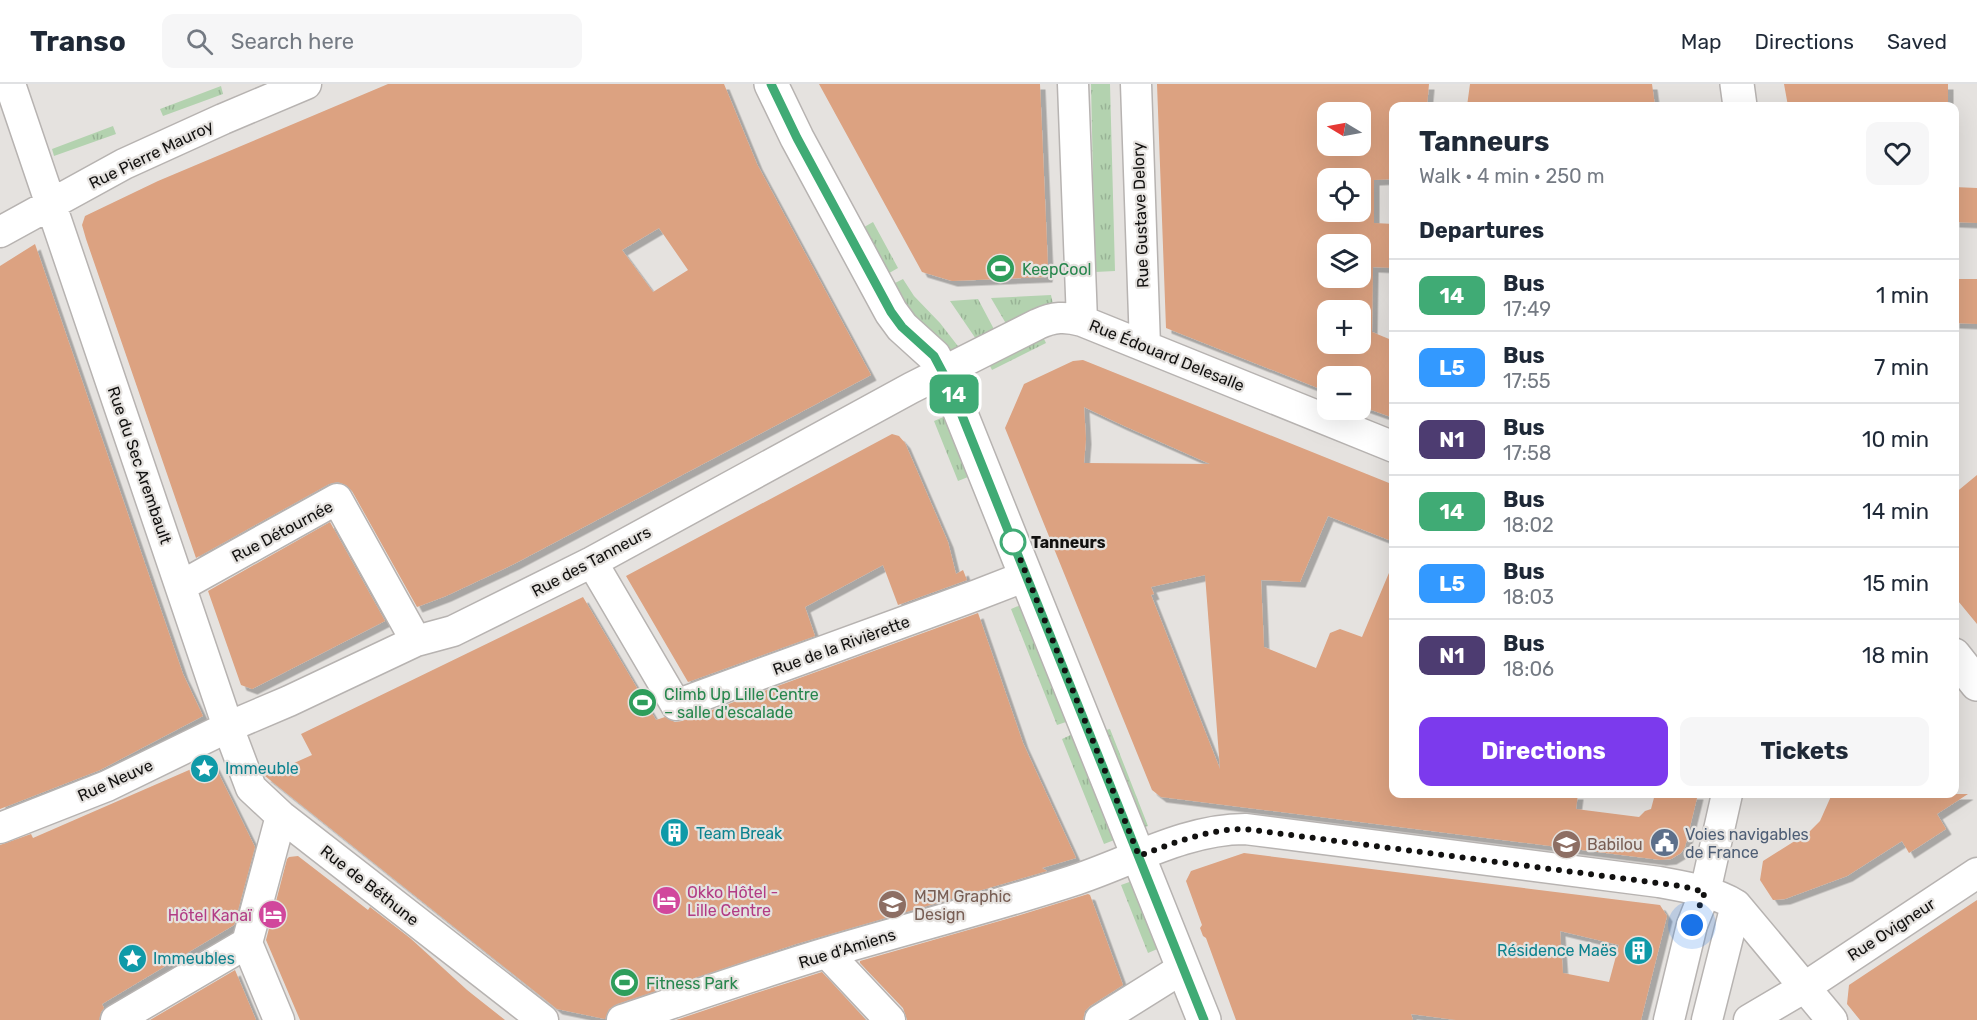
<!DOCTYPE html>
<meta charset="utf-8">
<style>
:root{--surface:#fff;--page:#f6f6f7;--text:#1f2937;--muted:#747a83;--line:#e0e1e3;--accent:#7c3aed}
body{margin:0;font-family:Rubik,sans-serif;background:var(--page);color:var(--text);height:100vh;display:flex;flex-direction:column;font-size:22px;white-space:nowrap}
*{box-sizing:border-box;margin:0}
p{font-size:20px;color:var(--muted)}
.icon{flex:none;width:33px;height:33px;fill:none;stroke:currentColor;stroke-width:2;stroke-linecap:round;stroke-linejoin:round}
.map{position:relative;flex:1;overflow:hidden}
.details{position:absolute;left:1389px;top:18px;width:570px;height:696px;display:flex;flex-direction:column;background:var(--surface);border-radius:12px;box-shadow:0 6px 24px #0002}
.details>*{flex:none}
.badge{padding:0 12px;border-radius:9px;font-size:21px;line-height:39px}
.needle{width:39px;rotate:280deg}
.buttons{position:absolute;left:1317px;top:18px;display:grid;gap:12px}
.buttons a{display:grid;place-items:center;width:54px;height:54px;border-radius:12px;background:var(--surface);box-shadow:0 6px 24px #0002;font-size:30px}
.you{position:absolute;width:30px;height:30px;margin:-15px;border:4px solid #fff;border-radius:50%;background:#1a73e8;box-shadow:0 0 0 9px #1a73e833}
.map>.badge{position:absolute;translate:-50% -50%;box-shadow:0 0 0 3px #fff}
h2{padding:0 30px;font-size:22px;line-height:54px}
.round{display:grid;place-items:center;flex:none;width:63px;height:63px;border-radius:12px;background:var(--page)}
.summary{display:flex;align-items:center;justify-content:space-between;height:102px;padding:0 30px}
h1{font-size:28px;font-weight:700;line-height:45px}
.cta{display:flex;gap:12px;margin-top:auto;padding:12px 30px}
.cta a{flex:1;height:69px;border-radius:12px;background:var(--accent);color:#fff;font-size:24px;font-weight:700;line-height:69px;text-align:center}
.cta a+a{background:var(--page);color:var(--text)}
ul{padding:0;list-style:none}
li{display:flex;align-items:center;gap:18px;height:72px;padding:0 30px;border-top:2px solid var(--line)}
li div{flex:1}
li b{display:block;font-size:22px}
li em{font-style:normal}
li .badge{min-width:66px;font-weight:700;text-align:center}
header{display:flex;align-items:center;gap:36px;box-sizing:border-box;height:84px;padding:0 30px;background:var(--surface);border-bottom:2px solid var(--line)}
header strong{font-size:28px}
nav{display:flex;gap:33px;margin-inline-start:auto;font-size:21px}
.search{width:420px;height:54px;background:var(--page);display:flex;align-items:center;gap:15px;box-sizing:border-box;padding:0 21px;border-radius:12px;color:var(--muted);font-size:22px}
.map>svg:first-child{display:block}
.grass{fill:url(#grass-tufts)}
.building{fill:#dca281;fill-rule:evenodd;filter:url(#shadow)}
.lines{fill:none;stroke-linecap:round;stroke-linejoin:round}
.street-casing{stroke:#b7b3b1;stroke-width:33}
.secondary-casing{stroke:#b7b3b1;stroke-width:36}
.street{stroke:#fff;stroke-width:30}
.secondary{stroke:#fff;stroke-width:33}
.line-casing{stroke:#fff;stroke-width:14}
.line{stroke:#40ab75;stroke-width:9}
.walk{stroke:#121110;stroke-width:6;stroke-dasharray:0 10.8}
.stop-dot{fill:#fff;stroke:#40ab75;stroke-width:3}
.labels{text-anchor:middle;stroke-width:4.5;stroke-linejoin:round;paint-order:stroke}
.street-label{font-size:16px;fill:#121110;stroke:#e5e2df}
.leisure-label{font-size:16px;fill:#27864d;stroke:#e5e2df;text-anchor:start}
.stop-label{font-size:16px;font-weight:bold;fill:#121110;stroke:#e5e2df;text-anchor:start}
.culture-label{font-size:16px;fill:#0d838f;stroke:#e5e2df;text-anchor:start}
.service-label{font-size:16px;fill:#4e5e75;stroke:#e5e2df;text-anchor:start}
.education-label{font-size:16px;fill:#785e54;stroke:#e5e2df;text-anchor:start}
.hotel-label{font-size:16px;fill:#b23c85;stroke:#e5e2df;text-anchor:start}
</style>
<header>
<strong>Transo</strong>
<div class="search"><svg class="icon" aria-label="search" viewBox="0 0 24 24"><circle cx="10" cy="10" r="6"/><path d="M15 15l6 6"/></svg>Search here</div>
<nav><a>Map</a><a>Directions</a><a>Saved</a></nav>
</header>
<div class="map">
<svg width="1977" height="936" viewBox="0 0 1977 936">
<defs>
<pattern id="grass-tufts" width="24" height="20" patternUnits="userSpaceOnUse" patternTransform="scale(1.5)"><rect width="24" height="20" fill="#b3d2af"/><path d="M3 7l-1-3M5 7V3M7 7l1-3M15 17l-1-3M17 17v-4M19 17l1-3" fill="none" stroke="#99b396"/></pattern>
<filter id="shadow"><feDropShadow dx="5.5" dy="5.5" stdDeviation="0" flood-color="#0004"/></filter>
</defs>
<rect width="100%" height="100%" fill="#e5e2df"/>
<path class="grass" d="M1091,0H1110L1115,187L1095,188Z
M221,2L223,10L163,32L160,25Z
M113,42L116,50L54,72L52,65Z
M873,138L898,184L884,192L859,146Z
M903,195L914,212L940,239L961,266L950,273L910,234L889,202Z
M1051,211L1053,220L1008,243L991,214Z
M978,215L996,249L978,258L950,217Z
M1042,251L1046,259L992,286L988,278Z
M948,331L973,391L958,397L934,337Z
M1023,520L1069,637L1057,641L1011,525Z
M1110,645L1148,742L1139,745L1102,647Z
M1075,649L1117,755L1104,760L1062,655Z
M1135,796L1162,863L1148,869L1121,801Z"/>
<path class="building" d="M388,0H724L757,80L871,291L514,480L446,512L417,523L352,407L346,401L338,398L329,400L196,474L86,155L82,141L85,132L158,97ZM659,144L688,186L653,208L622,166Z
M819,0H1040L1048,183L1047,193L952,197L922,188Z
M1157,0H1429L1427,22H1394V95L1374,96V139L1394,140V184L1373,183L1372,248L1394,257V334L1360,322V292H1328V308L1166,244ZM1328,28H1360V62H1328ZM1328,94H1360V128H1328ZM1328,160H1360V194H1328ZM1328,226H1360V260H1328Z
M1470,0H1652L1655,22H1467Z
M1784,0H1948V22H1788Z
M1954,103L1977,104V139L1954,138Z
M35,160L183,590L203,632L100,686L0,725V182Z
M1954,195H1977V240L1954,239Z
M1083,276L1394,401V458L1328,432L1300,498L1261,496L1264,563L1316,584L1330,549L1340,545L1362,553L1394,477V710H1578L1576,725L1639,733L1645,727L1651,725L1655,710H1698L1685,763L1681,769L1671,775L1661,776L1161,713L1152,706L1005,344L1024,300L1073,277ZM1084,323L1122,341L1210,380L1084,379L1086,355ZM1205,491L1220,685L1151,511L1154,510L1151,503Z
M892,350L899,352L905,359L948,458L956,490L963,486L967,496L898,521L883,481L805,523L815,552L688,598L626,492Z
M1977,391V540L1954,512V410Z
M330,438L385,537L252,605L241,601L208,507Z
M583,513L656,636L665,633L675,638L682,637L978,529L1023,659L1076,774L1042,784L1047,787L796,860L617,920L609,925L605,935L557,925L265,692L312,671L301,650Z
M212,676L255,763L234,841L102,920L104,924L101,928L99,936H0V761L31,750L33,754Z
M1832,710H1968L1937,730L1946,745L1909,769L1902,757L1847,792L1785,815L1773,816L1760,796L1763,777L1809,748L1820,737Z
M1244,769L1660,821L1667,832L1641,936H1456L1411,930L1413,936H1236L1206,854L1203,852L1200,844L1202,841L1186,797L1191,787ZM1560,847L1619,861L1609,898L1563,889Z
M298,772L368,826L370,823L410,854L467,906L505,936H300L266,856L287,775L289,773Z
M1088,810L1090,811L1123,901L1090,922L1085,927L1083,936H907L903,924L860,879V877L1017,832Z
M1977,816V936H1860L1847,920L1849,901Z
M235,886L256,936H150Z
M822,888L866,936H676L756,909Z"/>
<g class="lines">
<defs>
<path id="street" d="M10,0L228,643L251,704L281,732L543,936
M1073,0L1082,237
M1136,0L1145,262
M0,148L124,80L223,35L306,0
M592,478L676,621L977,511L1026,492
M181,502L337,415L416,557
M0,744L107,702L228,643L289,617L416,557L453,547L592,478L911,304L1038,240C1053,233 1065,232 1082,237L1394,363
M247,859L279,936
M827,869L890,936
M116,936L247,859L281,732
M622,936C691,913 759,889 829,868C910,844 992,823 1072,797C1128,779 1185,745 1245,745L1659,798C1686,803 1713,807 1736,821L1832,936
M1100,936L1183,884
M1669,936L1692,841L1705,808L1727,710
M1707,936L1736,821
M1749,936L1805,903L1977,789"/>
<path id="secondary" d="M771,0L797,54L891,228L902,243L934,272L951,305L1204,936
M1737,0L1740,22
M1954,571L1977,600"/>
</defs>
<use href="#street" class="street-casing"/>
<use href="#secondary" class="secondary-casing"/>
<use href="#street" class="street"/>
<use href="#secondary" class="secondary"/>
</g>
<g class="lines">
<defs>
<path id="line" d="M771,0L797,54L891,228L902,243L934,272L951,304L1204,936"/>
</defs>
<use href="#line" class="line-casing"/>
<use href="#line" class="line"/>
<path class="walk" d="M1013,458L1011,452L1139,772C1173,759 1208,745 1245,745L1681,802L1705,808L1692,841"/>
</g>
<defs>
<symbol id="stadium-disc" viewBox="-11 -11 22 22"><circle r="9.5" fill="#2e9e5b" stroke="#e5e2df"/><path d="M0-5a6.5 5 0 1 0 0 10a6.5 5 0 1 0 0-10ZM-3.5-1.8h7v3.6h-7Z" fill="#fff"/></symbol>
<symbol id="sight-disc" viewBox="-11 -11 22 22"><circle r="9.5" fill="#0f9aa8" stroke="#e5e2df"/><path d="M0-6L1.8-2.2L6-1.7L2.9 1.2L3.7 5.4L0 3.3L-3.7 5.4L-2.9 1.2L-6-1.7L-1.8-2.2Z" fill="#fff"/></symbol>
<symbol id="building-disc" viewBox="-11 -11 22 22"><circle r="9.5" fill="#0f9aa8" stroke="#e5e2df"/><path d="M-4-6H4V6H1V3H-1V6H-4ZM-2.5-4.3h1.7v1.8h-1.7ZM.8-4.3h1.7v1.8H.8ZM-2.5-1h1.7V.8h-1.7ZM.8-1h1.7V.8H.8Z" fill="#fff"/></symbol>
<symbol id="civic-disc" viewBox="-11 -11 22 22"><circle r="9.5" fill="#5c6f8a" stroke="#e5e2df"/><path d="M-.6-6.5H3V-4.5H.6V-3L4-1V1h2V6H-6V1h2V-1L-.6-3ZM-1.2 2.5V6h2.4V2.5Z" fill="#fff"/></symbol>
<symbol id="school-disc" viewBox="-11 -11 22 22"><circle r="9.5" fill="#8d6e63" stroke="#e5e2df"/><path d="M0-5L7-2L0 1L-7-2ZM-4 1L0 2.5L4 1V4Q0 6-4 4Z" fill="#fff"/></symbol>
<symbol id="hotel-disc" viewBox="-11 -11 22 22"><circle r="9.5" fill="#d1479c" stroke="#e5e2df"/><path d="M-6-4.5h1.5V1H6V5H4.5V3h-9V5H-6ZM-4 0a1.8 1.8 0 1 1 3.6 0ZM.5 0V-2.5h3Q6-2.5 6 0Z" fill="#fff"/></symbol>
<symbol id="university-disc" viewBox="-11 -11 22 22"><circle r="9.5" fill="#8d6e63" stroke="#e5e2df"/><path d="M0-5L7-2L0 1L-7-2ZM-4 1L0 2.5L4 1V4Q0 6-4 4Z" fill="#fff"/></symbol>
</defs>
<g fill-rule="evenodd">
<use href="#stadium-disc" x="984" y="168" width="33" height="33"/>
<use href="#stadium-disc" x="626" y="602" width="33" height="33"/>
<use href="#sight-disc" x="188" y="668" width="33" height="33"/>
<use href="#building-disc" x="658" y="732" width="33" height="33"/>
<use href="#civic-disc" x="1648" y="742" width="33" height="33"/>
<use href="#school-disc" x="1550" y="744" width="33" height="33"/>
<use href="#hotel-disc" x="650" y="800" width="33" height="33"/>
<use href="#university-disc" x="876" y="804" width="33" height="33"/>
<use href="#hotel-disc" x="256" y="814" width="33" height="33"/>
<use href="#building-disc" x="1622" y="850" width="33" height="33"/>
<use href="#sight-disc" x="116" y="858" width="33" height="33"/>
<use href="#stadium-disc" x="608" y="882" width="33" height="33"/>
</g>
<circle class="stop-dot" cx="1013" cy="458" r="12"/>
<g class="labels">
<g class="street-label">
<text transform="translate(151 70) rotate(-26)" y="6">Rue Pierre Mauroy</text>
<text transform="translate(1140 131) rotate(-92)" y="6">Rue Gustave Delory</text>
<text transform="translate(1167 271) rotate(22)" y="6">Rue Édouard Delesalle</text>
<text transform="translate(140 381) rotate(71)" y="6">Rue du Sec Arembault</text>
<text transform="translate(282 447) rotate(-28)" y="6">Rue Détournée</text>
<text transform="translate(591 477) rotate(-28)" y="6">Rue des Tanneurs</text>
<text transform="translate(841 561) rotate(-20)" y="6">Rue de la Rivièrette</text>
<text transform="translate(115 696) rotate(-24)" y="6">Rue Neuve</text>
<text transform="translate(370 801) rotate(38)" y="6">Rue de Béthune</text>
<text transform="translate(1891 845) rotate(-33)" y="6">Rue Ovigneur</text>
<text transform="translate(847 864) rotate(-17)" y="6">Rue d'Amiens</text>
</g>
<g class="leisure-label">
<text x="1022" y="191">KeepCool</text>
<text x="664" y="616">Climb Up Lille Centre<tspan x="664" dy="18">– salle d'escalade</tspan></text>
<text x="646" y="905">Fitness Park</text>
</g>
<g class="stop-label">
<text x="1031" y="464">Tanneurs</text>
</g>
<g class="culture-label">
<text x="225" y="690">Immeuble</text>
<text x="696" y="755">Team Break</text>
<text x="1617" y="872" text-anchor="end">Résidence Maës</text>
<text x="153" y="880">Immeubles</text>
</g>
<g class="service-label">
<text x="1685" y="756">Voies navigables<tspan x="1685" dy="18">de France</tspan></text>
</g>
<g class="education-label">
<text x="1587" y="766">Babilou</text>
<text x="914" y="818">MJM Graphic<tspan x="914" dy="18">Design</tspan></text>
</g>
<g class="hotel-label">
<text x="687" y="814">Okko Hôtel -<tspan x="687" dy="18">Lille Centre</tspan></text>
<text x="252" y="837" text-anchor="end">Hôtel Kanaï</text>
</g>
</g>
</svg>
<div class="buttons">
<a><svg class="needle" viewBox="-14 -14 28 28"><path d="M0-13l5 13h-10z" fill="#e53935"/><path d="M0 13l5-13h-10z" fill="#747a83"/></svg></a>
<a><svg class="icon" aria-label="locate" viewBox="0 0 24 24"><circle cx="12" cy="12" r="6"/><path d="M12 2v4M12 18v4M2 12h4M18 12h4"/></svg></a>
<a><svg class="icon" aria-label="layers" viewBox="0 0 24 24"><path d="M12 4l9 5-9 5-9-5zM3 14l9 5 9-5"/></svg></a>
<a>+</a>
<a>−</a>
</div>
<div class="you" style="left:1692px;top:841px"></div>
<b class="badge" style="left:954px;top:310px;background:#40ab75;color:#fff">14</b>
<section class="details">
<div class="summary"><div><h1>Tanneurs</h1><p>Walk · 4 min · 250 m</p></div><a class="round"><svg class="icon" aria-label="heart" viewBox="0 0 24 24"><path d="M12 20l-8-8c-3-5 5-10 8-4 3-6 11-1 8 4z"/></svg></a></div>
<h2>Departures</h2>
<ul>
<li><span class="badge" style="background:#40ab75;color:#fff">14</span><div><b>Bus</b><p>17:49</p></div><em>1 min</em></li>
<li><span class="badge" style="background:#39f;color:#fff">L5</span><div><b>Bus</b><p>17:55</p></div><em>7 min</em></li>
<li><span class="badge" style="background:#4d3c71;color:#fff">N1</span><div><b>Bus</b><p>17:58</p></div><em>10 min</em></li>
<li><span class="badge" style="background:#40ab75;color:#fff">14</span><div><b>Bus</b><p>18:02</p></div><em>14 min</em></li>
<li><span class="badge" style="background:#39f;color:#fff">L5</span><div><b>Bus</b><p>18:03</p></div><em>15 min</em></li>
<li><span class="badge" style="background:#4d3c71;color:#fff">N1</span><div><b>Bus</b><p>18:06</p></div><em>18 min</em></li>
</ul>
<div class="cta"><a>Directions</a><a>Tickets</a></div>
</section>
</div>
